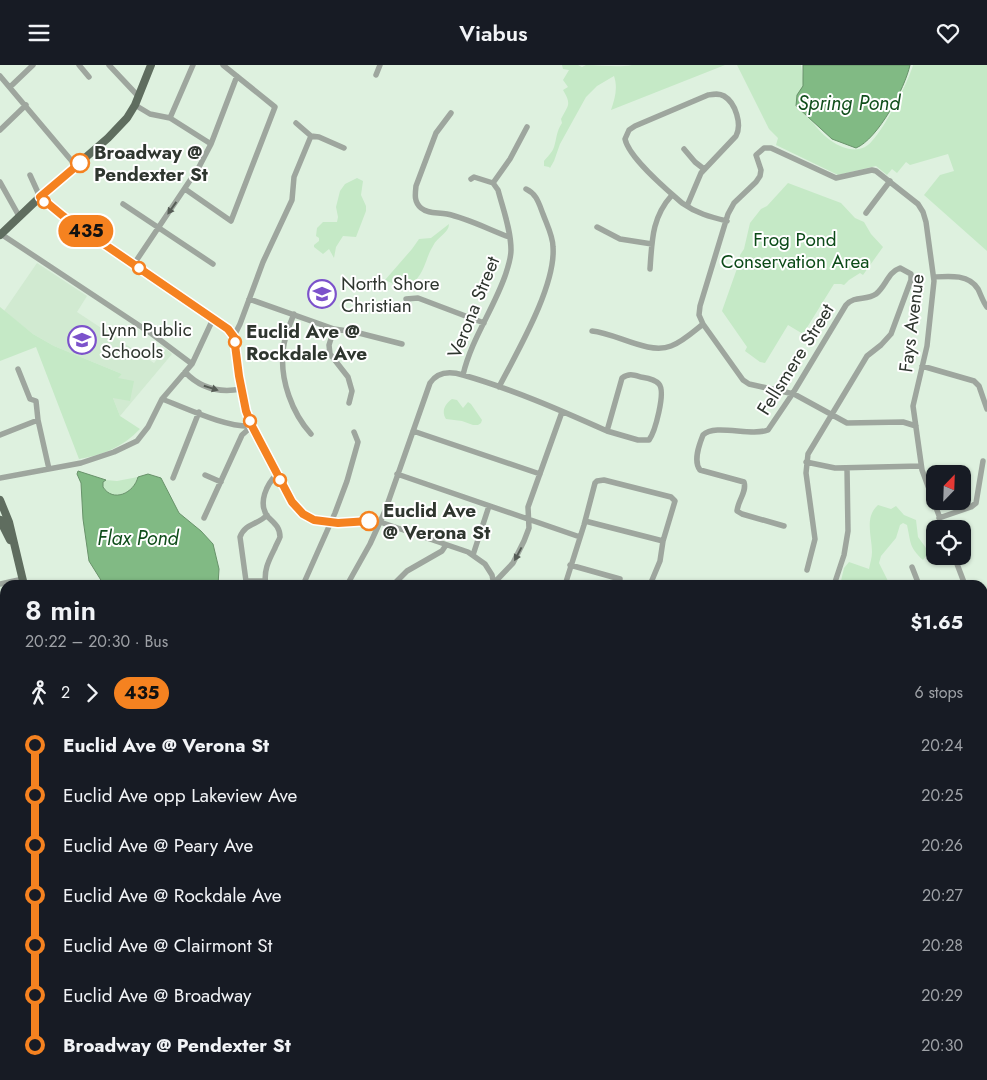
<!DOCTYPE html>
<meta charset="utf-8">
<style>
:root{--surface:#171b24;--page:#20242c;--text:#f1f3f6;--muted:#9ea1a6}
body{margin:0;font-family:Jost,sans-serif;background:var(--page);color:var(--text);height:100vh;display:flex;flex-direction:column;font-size:19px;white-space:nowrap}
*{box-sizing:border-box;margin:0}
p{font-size:16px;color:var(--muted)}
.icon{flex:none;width:28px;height:28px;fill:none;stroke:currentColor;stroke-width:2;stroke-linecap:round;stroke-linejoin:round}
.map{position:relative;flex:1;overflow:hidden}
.drawer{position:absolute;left:0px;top:515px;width:988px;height:500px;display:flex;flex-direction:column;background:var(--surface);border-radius:15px 15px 0 0;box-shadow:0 1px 4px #0004}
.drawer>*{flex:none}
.badge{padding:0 10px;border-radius:16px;font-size:18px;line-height:32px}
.needle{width:32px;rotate:23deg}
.fabs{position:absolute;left:926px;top:400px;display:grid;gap:10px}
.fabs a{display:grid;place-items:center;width:45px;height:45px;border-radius:10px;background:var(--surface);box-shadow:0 1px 4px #0004;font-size:25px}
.map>.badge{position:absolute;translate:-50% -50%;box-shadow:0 0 0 2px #fff}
.legs{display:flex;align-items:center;gap:8px;height:55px;padding:0 25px;font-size:16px}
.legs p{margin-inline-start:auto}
.head{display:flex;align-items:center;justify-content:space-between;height:85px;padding:0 25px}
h1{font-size:28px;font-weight:600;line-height:38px}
ul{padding:0 25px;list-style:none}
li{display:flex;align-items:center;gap:18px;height:50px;font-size:19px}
li i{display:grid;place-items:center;width:8px;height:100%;margin:0 6px;background:currentColor}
li i::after{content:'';width:12px;height:12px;margin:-6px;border:4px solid;border-radius:50%;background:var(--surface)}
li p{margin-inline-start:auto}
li:first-child i{background:linear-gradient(#0000 50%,currentColor 0)}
li:last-child i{background:linear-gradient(currentColor 50%,#0000 0)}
header{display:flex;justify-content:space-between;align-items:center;height:65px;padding:0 25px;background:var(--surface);font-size:22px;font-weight:600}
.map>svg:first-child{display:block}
.built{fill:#d1ead1}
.green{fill:#c5e9c6}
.water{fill:#81ba84;stroke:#68926a}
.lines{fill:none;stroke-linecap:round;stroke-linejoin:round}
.minor{stroke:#9ea69e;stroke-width:5.5}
.major{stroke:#5f6d5f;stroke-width:8}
.oneway{fill:#565d56}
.line-1-casing{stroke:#fff;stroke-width:11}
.line-1{stroke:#f58220;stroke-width:8}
.stop-1-dot{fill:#fff;stroke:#f58220;stroke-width:2.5}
.labels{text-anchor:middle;stroke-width:4;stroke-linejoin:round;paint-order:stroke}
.stop-label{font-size:19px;font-weight:bold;fill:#2f362f;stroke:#fff;text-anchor:start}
.park-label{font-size:19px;fill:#0c4b18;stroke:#fff}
.poi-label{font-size:19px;fill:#2f362f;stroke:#fff;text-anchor:start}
.street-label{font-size:19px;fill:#2f362f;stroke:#fff}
.water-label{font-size:20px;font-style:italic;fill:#104e1b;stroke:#fff}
</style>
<header><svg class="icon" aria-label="menu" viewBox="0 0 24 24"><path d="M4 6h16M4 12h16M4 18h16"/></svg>Viabus<svg class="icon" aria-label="heart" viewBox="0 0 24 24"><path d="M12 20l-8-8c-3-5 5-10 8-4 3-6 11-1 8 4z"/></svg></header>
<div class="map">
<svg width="987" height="1015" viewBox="0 0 987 1015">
<rect width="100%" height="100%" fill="#def1df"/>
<path class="built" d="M37,198L87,231L77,247L154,298L166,284L172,289L120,351L108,320L122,309L54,281L33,269L4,246Z"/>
<path class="green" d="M562,0H578L582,2L586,0C601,0 618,3 632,0H725L611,45C615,33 618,23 614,11L597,21L586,32L560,79L554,96L550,103L549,102L544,101V96C547,92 552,88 554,82C557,73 556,67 562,58L561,54C568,40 572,40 563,25L568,22L563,15L569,5L563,4Z
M737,0H801L805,26L797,39C800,48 809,52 814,59C824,73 847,91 865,82C879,76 909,16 913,0H987V186L924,130L940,110L954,106L948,89L910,100L906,97L897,108L892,104L887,110L876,101L838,110L776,80L778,73L769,64Z
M357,113L363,116L361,130L366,141V146L356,172L343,171L336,182L334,193L329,184L323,189L314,182V180L319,176V173L316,171L317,163L323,157H337L338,152L336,142L340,126L345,119Z
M788,118L841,138L855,153L864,157L871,169L883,182L863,210L860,208L849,215L844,220L841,219H834L803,269L788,260L765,298L760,297L745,286L747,282L722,246L740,195V190L744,184L750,158L761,144L767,141Z
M449,159C449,168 437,172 433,181C425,194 426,205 414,217C406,215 404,215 398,221L385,215L412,184L419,174L431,173Z
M0,242L33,269L54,281L122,309L118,313L134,316L130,336L113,333L120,351L140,364C123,382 103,390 79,394L36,282L0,296Z
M452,334L457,335L463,343L468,337L471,339L482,355L481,358L478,360H473L462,356L446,354C441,346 445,339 452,334Z
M138,412C134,425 123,431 110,430L103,422V417L106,415L117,416Z
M878,440L891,444L896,441L904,450L916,455L918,472L926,483V491L923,495C909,482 911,478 907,460L903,458L900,460L896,473L881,491L879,498L890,520H840L844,503L849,497L869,504C870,498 872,493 872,487C872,472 864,452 878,440Z"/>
<path class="water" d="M803,0H910C905,23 878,74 856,83L832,74L796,41L797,30L803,21Z
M78,406L106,415L103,417V422C113,438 134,428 138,412L148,409L161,413L179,448L201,466L213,479L219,504L218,520H104L89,496L83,454L81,418L77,409Z"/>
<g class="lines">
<path class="minor" d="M79,0L89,12
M109,0L139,32
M376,10L380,0
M0,11L76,101
M10,22L33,0
M135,40L150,49L170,53L211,79
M451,48L436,68L416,121C415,130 414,137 421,143C428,149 438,147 447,149C467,153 490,165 509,172
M170,53L193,0
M296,58L311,71L319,72L344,83
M0,65L26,40
M684,84L695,97L704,104
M30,110L40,132L45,138L228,265L234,271L241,324L246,346L252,361L292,437L303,449L314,455L327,458L380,457L468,487L485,499L492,510L494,520
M471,114L474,112L493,118
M0,117L19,151
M185,124L231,156L275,42L223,0
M123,139L213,199
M687,141L701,108L736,71C742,60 736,38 724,31C719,28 714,29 708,30L635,61L629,65L625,74C629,93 667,125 682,138C696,148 710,152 727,156
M866,148L890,116
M597,162L620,174L652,179
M1,169L152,269L192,299
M134,199L199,102L211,79L237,11
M650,204C652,175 652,152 672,130
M934,212C949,211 969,209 978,224C981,230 983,237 987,242
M249,234L334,264L329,280L330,289L348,312L352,326L349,338
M406,234L418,233L484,258
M294,249C289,261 284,273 283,286C280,315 292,348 311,369
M334,264L355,267L402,279
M592,266C616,268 648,290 671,281C682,277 693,267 703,259
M234,271L240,259L263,197L292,135L294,112L311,71
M922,301L974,316L979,321L987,344
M18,304L30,334L36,336L38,355L49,404
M185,307C200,323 220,328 241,324
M463,310C512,324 560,345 607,366L622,313C629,308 634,310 641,312C647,313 655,314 659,319C666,327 655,367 649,375H638L607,366
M499,322C517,287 556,221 553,182C553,171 547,160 543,149C539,139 537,129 526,124
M162,334C186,343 227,363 252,361
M916,361L903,357L847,358L794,329L749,319L743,315L703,259L699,250L700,241L728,149L734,138L756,117L760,111L761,105L756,90L764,83H771L836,113L872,105L876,106L918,139L923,147L926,157L934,216L927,281L913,341L922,405L944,464
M413,366L540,409
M0,370L38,355
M806,397L835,403L921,401
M397,409L580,472
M205,410L221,417
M0,413L81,398L114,387L137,376L148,362L162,334L192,299L213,254
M173,413L199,347
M204,453L242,370L252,361
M939,453L971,442L976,438L983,396
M585,456L663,476
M784,461L742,449L737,446C738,435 747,427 744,417L700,405C693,396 699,380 703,370C715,358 751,372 768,365L793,328L846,240C855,230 866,236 876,229C886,221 888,207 900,203L911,209V215L891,269L881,280L867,291L808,389L806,408L815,474L807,505
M473,490L489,441
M954,491L965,520
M570,500L620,514
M912,502L919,520
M265,516H246L240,472C245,458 258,460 267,450
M0,519L23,514
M266,520C263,506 269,495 275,483C276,480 279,475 280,472C280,462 274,458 268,452C257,438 267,419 277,409
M303,520L335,448L347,416L358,377L354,367
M347,520L370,479L385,446L430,318C438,306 450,306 463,310C471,275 493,245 505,211C508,202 511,194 511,185C511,165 503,144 498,125L493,118L510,94L527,62
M393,520L407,506L442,486L446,480
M499,520L494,518L513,498L524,476L529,463L528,442L562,347
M565,520L584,460L595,418L597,416L604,415L671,432L675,436L663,476L660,496L650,520
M834,520L844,490L848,466L847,403
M0,623L5,622
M982,723L987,724
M982,812V823
M982,832H983
M0,843L5,839
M0,902L5,898
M982,904L987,902
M0,961L5,957
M0,987L5,992
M982,992L987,991
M0,1008L5,1003
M22,1010L26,1015
M135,1010L139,1015
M189,1010L192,1015
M334,1010L337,1015
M382,1010L384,1015
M424,1010L427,1015
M463,1010L466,1015
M512,1010L514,1015
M563,1010L565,1015
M698,1010L699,1015
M740,1010L741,1015
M838,1010L841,1015
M892,1010L895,1015
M98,1015L104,1010
M570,1015L579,1010
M644,1015L653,1010"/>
<path class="major" d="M0,170L40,132L108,73L127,53L135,40L151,0
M0,435L9,457L24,520
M0,455L10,475
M982,563L987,561
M0,723L5,718
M252,1010L255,1015
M615,1010L617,1015
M937,1010L940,1015
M224,1015L232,1010"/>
</g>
<defs><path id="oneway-solid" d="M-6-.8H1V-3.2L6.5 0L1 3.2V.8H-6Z" transform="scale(1.25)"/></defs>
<g class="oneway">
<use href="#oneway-solid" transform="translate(172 143) rotate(125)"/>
<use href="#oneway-solid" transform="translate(211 323) rotate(17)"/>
<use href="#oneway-solid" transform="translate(518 489) rotate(118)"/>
</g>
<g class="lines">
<defs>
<path id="line-1" d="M80,98L40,132L63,151L228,264L234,272L239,311L246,346L252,361L292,437L303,449L314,455L338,458L369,456"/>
</defs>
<use href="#line-1" class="line-1-casing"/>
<use href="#line-1" class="line-1"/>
</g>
<defs>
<symbol id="school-ring" viewBox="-11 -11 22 22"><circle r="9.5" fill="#fff" stroke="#7c52cb" stroke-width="1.5"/><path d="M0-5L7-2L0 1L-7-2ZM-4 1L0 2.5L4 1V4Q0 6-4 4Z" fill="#7c52cb"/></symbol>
</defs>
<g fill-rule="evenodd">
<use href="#school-ring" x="306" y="213" width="32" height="32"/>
<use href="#school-ring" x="66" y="259" width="32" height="32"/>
</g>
<g class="stop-1-dot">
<circle cx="80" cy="98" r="9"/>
<circle cx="44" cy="137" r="6"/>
<circle cx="139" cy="203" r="6"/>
<circle cx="235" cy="277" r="6"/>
<circle cx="250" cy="356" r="6"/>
<circle cx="280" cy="415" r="6"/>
<circle cx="369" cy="456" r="9"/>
</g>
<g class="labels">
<g class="stop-label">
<text x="94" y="94">Broadway @<tspan x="94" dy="22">Pendexter St</tspan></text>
<text x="246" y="273">Euclid Ave @<tspan x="246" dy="22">Rockdale Ave</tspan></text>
<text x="383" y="452">Euclid Ave<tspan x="383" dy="22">@ Verona St</tspan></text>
</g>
<g class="park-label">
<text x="795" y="181">Frog Pond<tspan x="795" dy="22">Conservation Area</tspan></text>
</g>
<g class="poi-label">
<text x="341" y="225">North Shore<tspan x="341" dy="22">Christian</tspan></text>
<text x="101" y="271">Lynn Public<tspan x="101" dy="22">Schools</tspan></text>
</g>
<g class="street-label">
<text transform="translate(473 242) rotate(-68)" y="7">Verona Street</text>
<text transform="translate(911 258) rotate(-83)" y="7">Fays Avenue</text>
<text transform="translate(795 294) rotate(-58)" y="7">Fellsmere Street</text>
</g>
<g class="water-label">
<text x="849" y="45">Spring Pond</text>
<text x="138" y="480">Flax Pond</text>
</g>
</g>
</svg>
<div class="fabs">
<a><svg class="needle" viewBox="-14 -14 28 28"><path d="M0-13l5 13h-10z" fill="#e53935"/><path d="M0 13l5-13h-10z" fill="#9ea1a6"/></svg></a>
<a><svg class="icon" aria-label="locate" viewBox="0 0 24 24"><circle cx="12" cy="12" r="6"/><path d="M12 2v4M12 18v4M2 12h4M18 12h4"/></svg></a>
</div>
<b class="badge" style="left:86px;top:166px;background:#f58220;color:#111">435</b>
<section class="drawer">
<div class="head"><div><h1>8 min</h1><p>20:22 – 20:30 · Bus</p></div><b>$1.65</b></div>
<div class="legs"><svg class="icon" aria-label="walk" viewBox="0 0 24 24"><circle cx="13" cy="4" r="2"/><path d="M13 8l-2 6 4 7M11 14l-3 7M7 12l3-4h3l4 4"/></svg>2<svg class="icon" aria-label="forward" viewBox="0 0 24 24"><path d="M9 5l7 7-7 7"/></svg><b class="badge" style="background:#f58220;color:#111">435</b><p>6 stops</p></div>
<ul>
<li><i style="color:#f58220"></i><b>Euclid Ave @ Verona St</b><p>20:24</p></li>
<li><i style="color:#f58220"></i><span>Euclid Ave opp Lakeview Ave</span><p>20:25</p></li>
<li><i style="color:#f58220"></i><span>Euclid Ave @ Peary Ave</span><p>20:26</p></li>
<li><i style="color:#f58220"></i><span>Euclid Ave @ Rockdale Ave</span><p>20:27</p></li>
<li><i style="color:#f58220"></i><span>Euclid Ave @ Clairmont St</span><p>20:28</p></li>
<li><i style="color:#f58220"></i><span>Euclid Ave @ Broadway</span><p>20:29</p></li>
<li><i style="color:#f58220"></i><b>Broadway @ Pendexter St</b><p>20:30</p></li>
</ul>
</section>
</div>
